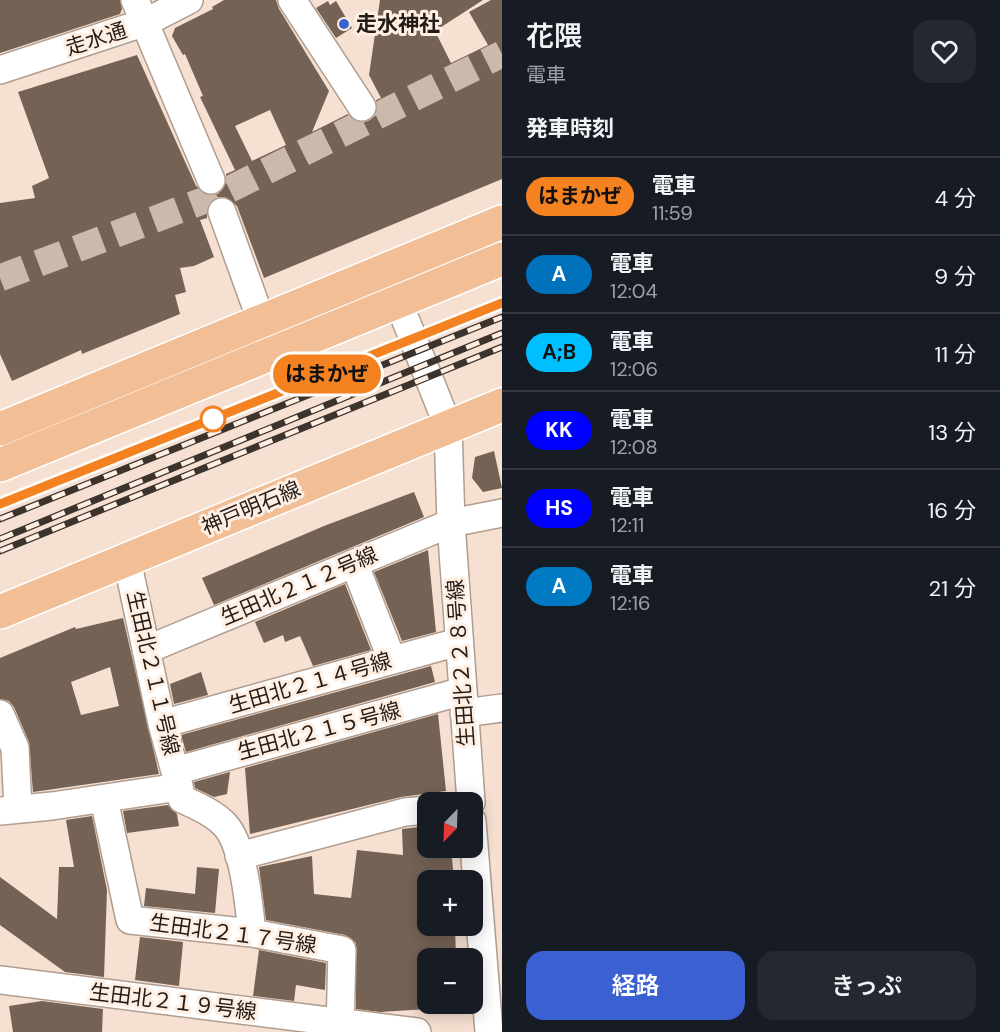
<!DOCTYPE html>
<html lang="ja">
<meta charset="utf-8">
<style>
:root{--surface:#171b24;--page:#242831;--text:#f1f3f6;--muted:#9ea1a6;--line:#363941;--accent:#3b60d1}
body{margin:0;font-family:"DM Sans","Noto Sans JP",sans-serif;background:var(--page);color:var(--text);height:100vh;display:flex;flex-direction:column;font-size:22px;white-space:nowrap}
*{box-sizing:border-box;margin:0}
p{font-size:20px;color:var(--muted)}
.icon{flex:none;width:33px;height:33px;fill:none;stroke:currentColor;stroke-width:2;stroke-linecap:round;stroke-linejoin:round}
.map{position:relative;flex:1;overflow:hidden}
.side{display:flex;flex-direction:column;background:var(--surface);width:498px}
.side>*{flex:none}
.badge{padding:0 12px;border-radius:20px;font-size:21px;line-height:39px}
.needle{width:39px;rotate:203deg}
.fabs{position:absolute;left:417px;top:792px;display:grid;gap:12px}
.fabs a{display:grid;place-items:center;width:66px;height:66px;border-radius:12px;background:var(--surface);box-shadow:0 3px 15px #0003;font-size:30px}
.map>.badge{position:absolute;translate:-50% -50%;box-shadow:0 0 0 3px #fff}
h2{padding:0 24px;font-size:22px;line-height:54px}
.round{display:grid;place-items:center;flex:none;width:63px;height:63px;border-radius:18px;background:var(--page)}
.overview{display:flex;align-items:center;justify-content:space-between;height:102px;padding:0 24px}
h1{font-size:28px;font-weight:600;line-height:45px}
.action{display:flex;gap:12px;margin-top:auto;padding:12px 24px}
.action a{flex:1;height:69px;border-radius:18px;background:var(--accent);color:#fff;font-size:24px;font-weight:600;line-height:69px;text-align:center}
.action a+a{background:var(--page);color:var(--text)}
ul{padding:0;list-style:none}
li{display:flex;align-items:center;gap:18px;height:78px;padding:0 24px;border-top:2px solid var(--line)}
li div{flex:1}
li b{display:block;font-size:22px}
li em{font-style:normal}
li .badge{min-width:66px;font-weight:700;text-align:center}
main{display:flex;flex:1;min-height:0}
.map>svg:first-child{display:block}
.building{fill:#746255;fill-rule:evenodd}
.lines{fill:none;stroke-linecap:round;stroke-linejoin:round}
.minor-tunnel{stroke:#cbb9ac;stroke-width:27;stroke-dasharray:27 14;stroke-linecap:butt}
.minor-casing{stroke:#b09d8f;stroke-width:30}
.major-casing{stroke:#fff;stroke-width:36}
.minor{stroke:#fff;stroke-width:27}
.major{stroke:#f1be95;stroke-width:33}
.rail-casing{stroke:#3d332d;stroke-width:7}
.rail{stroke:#ffeee2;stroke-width:4.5;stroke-dasharray:14;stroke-linecap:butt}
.line-casing{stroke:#fff;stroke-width:14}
.line{stroke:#f58220;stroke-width:9}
.poi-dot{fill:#3b60d1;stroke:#ffeee2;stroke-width:2}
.stop-dot{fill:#fff;stroke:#f58220;stroke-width:3}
.labels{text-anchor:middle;stroke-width:6;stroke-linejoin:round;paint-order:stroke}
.poi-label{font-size:21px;font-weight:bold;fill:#241c17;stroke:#ffeee2;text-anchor:start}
.street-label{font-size:21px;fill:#241c17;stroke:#ffeee2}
</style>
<main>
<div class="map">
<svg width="502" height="1032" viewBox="0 0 502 1032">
<rect width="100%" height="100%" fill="#f5e0d1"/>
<path class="building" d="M0,0H120L122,9L120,14L0,53Z
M224,0H276L279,9L329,91L312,132L348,114L354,121L362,123L370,120L376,115V100L381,98L369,75L380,0H483L435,31L451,63L488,45L469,12L491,0H502V179L264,278L237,206L225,197H216L207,209V218L200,220L214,257L194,266L180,268L186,292L175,295L180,314L82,354L81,350L12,381L0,354V203L35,198L32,186L49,178L18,92L137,55L196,186L208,195L218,194L226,183V174L235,170L200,97L203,96L185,54L183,55L172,36L175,28L213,9L212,7ZM270,110L286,145L252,161L235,126Z
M328,1L330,5L336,1L352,28L336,38L316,8Z
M494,451L502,488L483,492L472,478L475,457Z
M414,492L424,517L214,605L202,578L324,526Z
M428,550L436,632L402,641L374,572Z
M345,584L371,650L313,666L300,636L285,642L283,635L264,643L255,622Z
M123,618L159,774L33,792L29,742L14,707L9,701L0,699V658L75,627L76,629ZM110,667L119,706L81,715L71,682Z
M431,666L435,682L186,752L181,735Z
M201,672L208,695L174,704L170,684Z
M438,714L446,791L401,797L250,834L245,768Z
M230,772L227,794L214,797L195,788L194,782Z
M168,805L177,814L179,826L127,833L123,811Z
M92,816L107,890L104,977L65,972L0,925V877L57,919L59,867H74L66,820Z
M428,826V848H451L454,880H428V926H455L456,958H428V1009L380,1012L356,1009V943L345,935L266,920L259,867L312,856L314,894L351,898L357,850L403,855L402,829Z
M197,867L219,869L215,913L144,906L146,888L195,894Z
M140,937L183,942L179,986L135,980Z
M259,950L326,963L325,990L296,985L294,1001L253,996Z
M42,1001L103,1009L102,1032H13L9,1006Z"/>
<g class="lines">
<path class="minor-tunnel" d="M0,278L216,196L502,54"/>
<defs>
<path id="minor" d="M135,0L211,180
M292,0L362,107
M0,70L146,22L189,0
M222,212L262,323
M398,301L448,426L451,523L471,802
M127,560L162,724L179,786
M354,563L392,660
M146,650L451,523L502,513
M464,713L502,708
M0,714L15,748L18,809
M162,724L458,642
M175,771L463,691
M104,799L130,920L252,933L342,950L340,1032
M0,811L52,806L179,787L182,799C197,806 214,813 225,825C244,845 249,906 252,933
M472,821L489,1032
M239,856L405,812L428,810
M0,980L417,1032"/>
<path id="major" d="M0,429L502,222
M0,465L502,259
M0,612L502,405"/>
</defs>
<use href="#minor" class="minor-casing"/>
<use href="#major" class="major-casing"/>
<use href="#minor" class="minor"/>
<use href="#major" class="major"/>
<defs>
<path id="rail" d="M0,504L502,303
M0,519L502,317
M0,539L502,333
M0,551L502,347"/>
</defs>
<use href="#rail" class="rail-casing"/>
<use href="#rail" class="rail"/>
</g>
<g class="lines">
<defs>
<path id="line" d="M0,504L502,303"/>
</defs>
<use href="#line" class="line-casing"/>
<use href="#line" class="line"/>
</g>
<circle class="poi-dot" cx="344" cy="24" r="6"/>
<circle class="stop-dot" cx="213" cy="419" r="12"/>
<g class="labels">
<g class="poi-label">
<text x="356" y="31">走水神社</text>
</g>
<g class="street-label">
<text transform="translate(96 39) rotate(-18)" y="7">走水通</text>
<text transform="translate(251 508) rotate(-23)" y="7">神戸明石線</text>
<text transform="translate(299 586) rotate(-23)" y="7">生田北２１２号線</text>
<text transform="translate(461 663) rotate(-94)" y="7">生田北２２８号線</text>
<text transform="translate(153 673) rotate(77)" y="7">生田北２１１号線</text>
<text transform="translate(310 683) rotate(-16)" y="7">生田北２１４号線</text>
<text transform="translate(319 731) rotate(-15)" y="7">生田北２１５号線</text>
<text transform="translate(233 934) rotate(8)" y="7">生田北２１７号線</text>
<text transform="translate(173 1002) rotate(7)" y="7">生田北２１９号線</text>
</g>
</g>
</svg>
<div class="fabs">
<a><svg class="needle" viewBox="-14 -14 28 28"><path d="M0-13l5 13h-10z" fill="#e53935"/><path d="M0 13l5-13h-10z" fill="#9ea1a6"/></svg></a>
<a>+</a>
<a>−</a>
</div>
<b class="badge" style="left:327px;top:374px;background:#f58220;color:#111">はまかぜ</b>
</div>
<section class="side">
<div class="overview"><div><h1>花隈</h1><p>電車</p></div><a class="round"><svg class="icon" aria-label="heart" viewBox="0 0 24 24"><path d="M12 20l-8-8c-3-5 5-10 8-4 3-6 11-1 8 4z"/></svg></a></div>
<h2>発車時刻</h2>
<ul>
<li><span class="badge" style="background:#f58220;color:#111">はまかぜ</span><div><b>電車</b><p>11:59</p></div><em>4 分</em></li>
<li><span class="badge" style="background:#0072bc;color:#fff">A</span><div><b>電車</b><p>12:04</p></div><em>9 分</em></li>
<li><span class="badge" style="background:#00bfff;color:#111">A;B</span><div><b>電車</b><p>12:06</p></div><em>11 分</em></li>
<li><span class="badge" style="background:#00f;color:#fff">KK</span><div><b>電車</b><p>12:08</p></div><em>13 分</em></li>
<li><span class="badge" style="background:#00f;color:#fff">HS</span><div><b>電車</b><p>12:11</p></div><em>16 分</em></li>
<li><span class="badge" style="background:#007ac2;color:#fff">A</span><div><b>電車</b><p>12:16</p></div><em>21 分</em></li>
</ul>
<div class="action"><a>経路</a><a>きっぷ</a></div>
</section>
</main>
